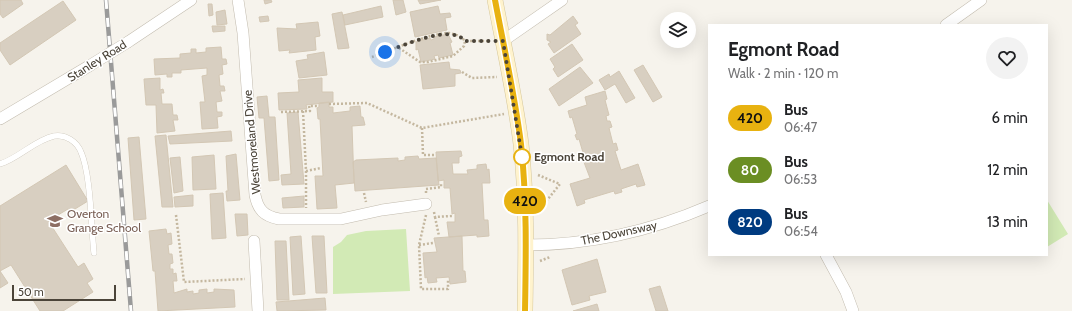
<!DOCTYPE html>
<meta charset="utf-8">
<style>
:root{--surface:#fff;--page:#f2f2f2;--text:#202124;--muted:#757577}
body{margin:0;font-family:Cabin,sans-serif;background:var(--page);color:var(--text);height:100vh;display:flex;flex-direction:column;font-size:15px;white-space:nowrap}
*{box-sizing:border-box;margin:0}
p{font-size:13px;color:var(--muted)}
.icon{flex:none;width:22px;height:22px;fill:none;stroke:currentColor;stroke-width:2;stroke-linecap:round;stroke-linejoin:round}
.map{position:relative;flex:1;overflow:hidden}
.drawer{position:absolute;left:708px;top:24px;width:340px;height:232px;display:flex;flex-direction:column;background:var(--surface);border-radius:0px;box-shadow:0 4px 16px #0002}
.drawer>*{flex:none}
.badge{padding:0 8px;border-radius:13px;font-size:14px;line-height:26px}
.fabs{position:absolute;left:660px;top:12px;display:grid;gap:8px}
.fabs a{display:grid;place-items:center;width:36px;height:36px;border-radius:50%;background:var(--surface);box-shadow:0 4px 16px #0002;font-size:20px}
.scale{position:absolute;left:12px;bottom:10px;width:104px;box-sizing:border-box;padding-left:4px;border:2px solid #4b4439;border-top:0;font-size:11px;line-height:14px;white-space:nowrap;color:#4b4439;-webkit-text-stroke:3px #fff;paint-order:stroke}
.you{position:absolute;width:20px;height:20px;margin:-10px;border:3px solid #fff;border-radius:50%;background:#1a73e8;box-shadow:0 0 0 6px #1a73e833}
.map>.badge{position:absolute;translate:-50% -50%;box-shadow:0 0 0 2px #fff}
.round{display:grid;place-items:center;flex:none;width:42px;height:42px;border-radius:21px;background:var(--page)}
.summary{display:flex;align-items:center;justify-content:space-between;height:68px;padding:0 20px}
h1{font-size:19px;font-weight:700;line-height:30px}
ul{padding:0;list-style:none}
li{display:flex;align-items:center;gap:12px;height:52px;padding:0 20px}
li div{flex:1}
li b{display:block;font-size:15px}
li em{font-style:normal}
li .badge{min-width:44px;font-weight:700;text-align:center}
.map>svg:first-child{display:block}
.green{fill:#d2eab5}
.building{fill:#d8cfc1;stroke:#d3c7b4}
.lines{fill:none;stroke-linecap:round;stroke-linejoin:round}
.service-casing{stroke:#c2bbae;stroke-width:6}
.minor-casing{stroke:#c2bbae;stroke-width:12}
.secondary-casing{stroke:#d6c79b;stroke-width:16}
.path{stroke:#c4b79f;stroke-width:2.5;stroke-dasharray:2 2;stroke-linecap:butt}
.service{stroke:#fff;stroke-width:5.5}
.minor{stroke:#fff;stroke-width:11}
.secondary{stroke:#fff3cd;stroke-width:15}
.rail-casing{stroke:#9a9a9a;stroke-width:4.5}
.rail{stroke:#fff;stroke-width:3;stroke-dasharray:9;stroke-linecap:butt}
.minor-bridge-casing{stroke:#c2bbae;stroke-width:12;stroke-linecap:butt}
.minor-bridge{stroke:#fff;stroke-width:11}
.line-casing{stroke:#fff;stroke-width:9}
.line{stroke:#e8b210;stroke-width:6}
.walk{stroke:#4b4439;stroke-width:4;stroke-dasharray:0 7.2}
.stop-dot{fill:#fff;stroke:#e8b210;stroke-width:2}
.labels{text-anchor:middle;stroke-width:3;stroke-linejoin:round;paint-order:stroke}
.street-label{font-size:12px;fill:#4b4439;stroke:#fff}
.stop-label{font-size:12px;font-weight:bold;fill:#4b4439;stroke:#fff;text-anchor:start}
.education-label{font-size:12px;fill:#785e54;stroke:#fff;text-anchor:start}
</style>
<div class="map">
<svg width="1072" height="311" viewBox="0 0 1072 311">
<rect width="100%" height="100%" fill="#f6f3ec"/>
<path class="green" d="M1047,200L1068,234L1047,247Z
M406,229L410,291L333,294V247L341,242L347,235L366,231Z"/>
<path class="building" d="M0,0H21L23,4L3,18L0,14Z
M264,0H271L272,2L265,4Z
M393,0H403L406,12L396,15Z
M418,0H441L420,4Z
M63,1L76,20L10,65L0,50V43Z
M208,4H212L213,15L209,16Z
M381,6L383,17L345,25L343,15Z
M438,6L440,14L450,13L451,17L445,18L447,30L415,37L410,12Z
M225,10L227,24L217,25L216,12Z
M342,12L349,48L338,49L332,14Z
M268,16L269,21L260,22L259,17Z
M573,16L578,23L575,25L581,34L554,53L548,44L551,42L547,40V34L550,35Z
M318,22L320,36L315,37L316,50L289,53L290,50L279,51L277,28L297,29L296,24Z
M212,26H225V31L213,32Z
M448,34L452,42L450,43L453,55L439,58L438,55L434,56L435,59L421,62L418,49L416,50V42L430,38L431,40L434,39V37Z
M572,44L583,60L558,77L553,69L555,67L550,59Z
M221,47L222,59H226L227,64L222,65L223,74L219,75L220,86H224L225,91H220L222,101L216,102L217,112H222V116L217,117L218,128L202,129L200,102H205L202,76L207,75V68L181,70V73H172V77H167V74L155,75L154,59L180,58V54L191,53V49H196V53L206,52V48Z
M324,52L327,75L299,78L296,61L308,59L307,55Z
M449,62L450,69L460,70L461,73L455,74V86L423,89L420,65Z
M643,65L662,97L653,102L634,70Z
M580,67L593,83L559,106L549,89Z
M619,71L635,98L626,103L615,84L605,90L599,80L609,74L610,77Z
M160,78V90L163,89L164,93H161L162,104H172L173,115H177L178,120H173L175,131L157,133L156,105H146L144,79Z
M322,78V92H333V102L306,105L307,109L279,110L278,93L299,92L298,80Z
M605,91L607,99L605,100L609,115L606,116L607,121H610L612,127L609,128L613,144L616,143L618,150L615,151L621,170L638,164L645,185L637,187L636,184L621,189L622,192L615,194L614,191L584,200L585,203L577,206L570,184L590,178L582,157L584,156L579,139L577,140L575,135L577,134L572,117L570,118L568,111L587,105L585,97Z
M267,96L269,117H275L279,180L269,181L264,118H259L257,97Z
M329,102V107H333V113L350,111V107L360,106L361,117H363L365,125L352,126L354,183L335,185L337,208L317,209L315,176H323L320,119H318L317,108L319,107V103Z
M298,112L304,184L282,185L281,175L291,174L287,113Z
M231,131L232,141L170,144L168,136Z
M166,135L173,207H162L155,136Z
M139,137L146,219L134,220L128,138Z
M461,151L462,156L459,157V163H452L453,174H468L467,170L477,169V165L486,164L487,170L489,169L490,183H482L484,220H488L489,236L477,237V235L449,237L447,222H455V213L452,214L450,188H444V180L438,181L436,152Z
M236,154L240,200L227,201L226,191H228L226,156Z
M214,155L216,189L193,190L192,157Z
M418,156L419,159L436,158L439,185L355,191L353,162L356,160L398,158V161L405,160V157Z
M180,157L183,191L174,193L170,158Z
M66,165L88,201L70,212L68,209L53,218L52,216L47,219L78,267L84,263L93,279L87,283L93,292L63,311H40L11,265L0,271L8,283L0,288V206Z
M223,193L226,238L212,239L210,194Z
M193,195V206L175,207L174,197Z
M304,196V207L283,208L282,198Z
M235,214H247L248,235L237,236Z
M166,229L167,234L171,233L172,244L168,245L169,254H172L173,263L170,264V269H173V274L176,273L177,281H173L174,293L187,289V292L193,291V294L199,293V290L207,289V293L214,292V289L234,290L235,307L158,311L155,271H153L149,231Z
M301,236L305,294L293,295L290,237Z
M312,236H324L327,293H316Z
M462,236L463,271H465L466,282L450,284L449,277L436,278L437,282L428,283L427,277L425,278L423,253L437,252L434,238Z
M275,241H286L289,300H277Z
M597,259L606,292L589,296L590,300L572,305L562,270Z
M660,286L668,311H656L649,289Z
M325,298L326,310L277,311L276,302Z
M597,304L599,311H573Z"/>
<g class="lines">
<defs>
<path id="service" d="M0,164C19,158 35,140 54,136C66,134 77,142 81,152C91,175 91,226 94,253"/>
<path id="minor" d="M238,0L243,33L255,195C258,210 264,216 279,219H341L382,210L426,204
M946,25L981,0
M503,41L562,0
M128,42L191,0
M0,119L89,66
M254,241L258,311
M526,245C589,245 651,231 709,206
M826,255L846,292L853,311"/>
<path id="secondary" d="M495,0C504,48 515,96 521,144C527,199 526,255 525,311"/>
</defs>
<use href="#service" class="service-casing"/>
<use href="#minor" class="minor-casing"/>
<use href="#secondary" class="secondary-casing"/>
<path class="path" d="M399,48L420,62H428L453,56L464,46L465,41H489
M372,57C391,50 430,33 449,33C455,34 461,36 465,41
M462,72L472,78L497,77
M329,104L367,103L422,128L504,114
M303,111L306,171V208
M281,112L310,111L309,106H319
M422,128L423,155H434
M306,171L321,168
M538,175L560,184L540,209
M364,193L366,202
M426,193V189L441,187V184
M434,212L435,217L452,216
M176,215L184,282L245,279
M426,215L419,245L421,289H448V279
M435,217L439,236
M419,245L433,243
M540,261L550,257"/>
<use href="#service" class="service"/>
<use href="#minor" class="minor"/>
<use href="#secondary" class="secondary"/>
<defs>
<path id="rail" d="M106,0L131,311"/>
</defs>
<use href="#rail" class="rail-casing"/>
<use href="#rail" class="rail"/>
<defs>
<path id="minor-bridge" d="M89,66L128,42"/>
</defs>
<use href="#minor-bridge" class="minor-bridge-casing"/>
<use href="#minor-bridge" class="minor-bridge"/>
</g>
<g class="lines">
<defs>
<path id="line" d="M495,0C504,48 515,96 521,144C527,199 526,255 525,311"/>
</defs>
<use href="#line" class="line-casing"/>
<use href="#line" class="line"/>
<path class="walk" d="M385,52C403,46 451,23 465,41H503L522,157"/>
</g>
<defs>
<symbol id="school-bare" viewBox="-9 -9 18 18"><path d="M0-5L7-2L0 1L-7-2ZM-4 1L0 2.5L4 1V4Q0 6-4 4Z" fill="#8d6e63" stroke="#fff" stroke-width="2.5" paint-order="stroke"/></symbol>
</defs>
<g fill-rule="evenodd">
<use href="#school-bare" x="44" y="210" width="22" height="22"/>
</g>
<circle class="stop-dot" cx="522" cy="157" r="8"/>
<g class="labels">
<g class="street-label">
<text transform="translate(97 61) rotate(-32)" y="4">Stanley Road</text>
<text transform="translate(252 142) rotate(-95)" y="4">Westmoreland Drive</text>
<text transform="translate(619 233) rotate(-12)" y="4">The Downsway</text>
</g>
<g class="stop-label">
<text x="534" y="161">Egmont Road</text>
</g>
<g class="education-label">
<text x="67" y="218">Overton<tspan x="67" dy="14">Grange School</tspan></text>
</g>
</g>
</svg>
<div class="fabs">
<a><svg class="icon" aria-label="layers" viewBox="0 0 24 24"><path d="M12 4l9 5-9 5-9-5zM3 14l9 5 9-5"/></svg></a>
</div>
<div class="scale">50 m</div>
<div class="you" style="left:385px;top:52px"></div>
<b class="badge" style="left:525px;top:201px;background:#e8b210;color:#111">420</b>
<section class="drawer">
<div class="summary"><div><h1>Egmont Road</h1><p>Walk · 2 min · 120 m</p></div><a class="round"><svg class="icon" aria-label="heart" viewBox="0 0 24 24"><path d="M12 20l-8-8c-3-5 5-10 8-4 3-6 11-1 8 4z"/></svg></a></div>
<ul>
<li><span class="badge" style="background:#e8b210;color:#111">420</span><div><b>Bus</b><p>06:47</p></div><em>6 min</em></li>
<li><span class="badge" style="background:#6b8e23;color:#fff">80</span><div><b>Bus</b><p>06:53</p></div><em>12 min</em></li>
<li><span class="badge" style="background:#003b80;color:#fff">820</span><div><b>Bus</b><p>06:54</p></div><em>13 min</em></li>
</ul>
</section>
</div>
